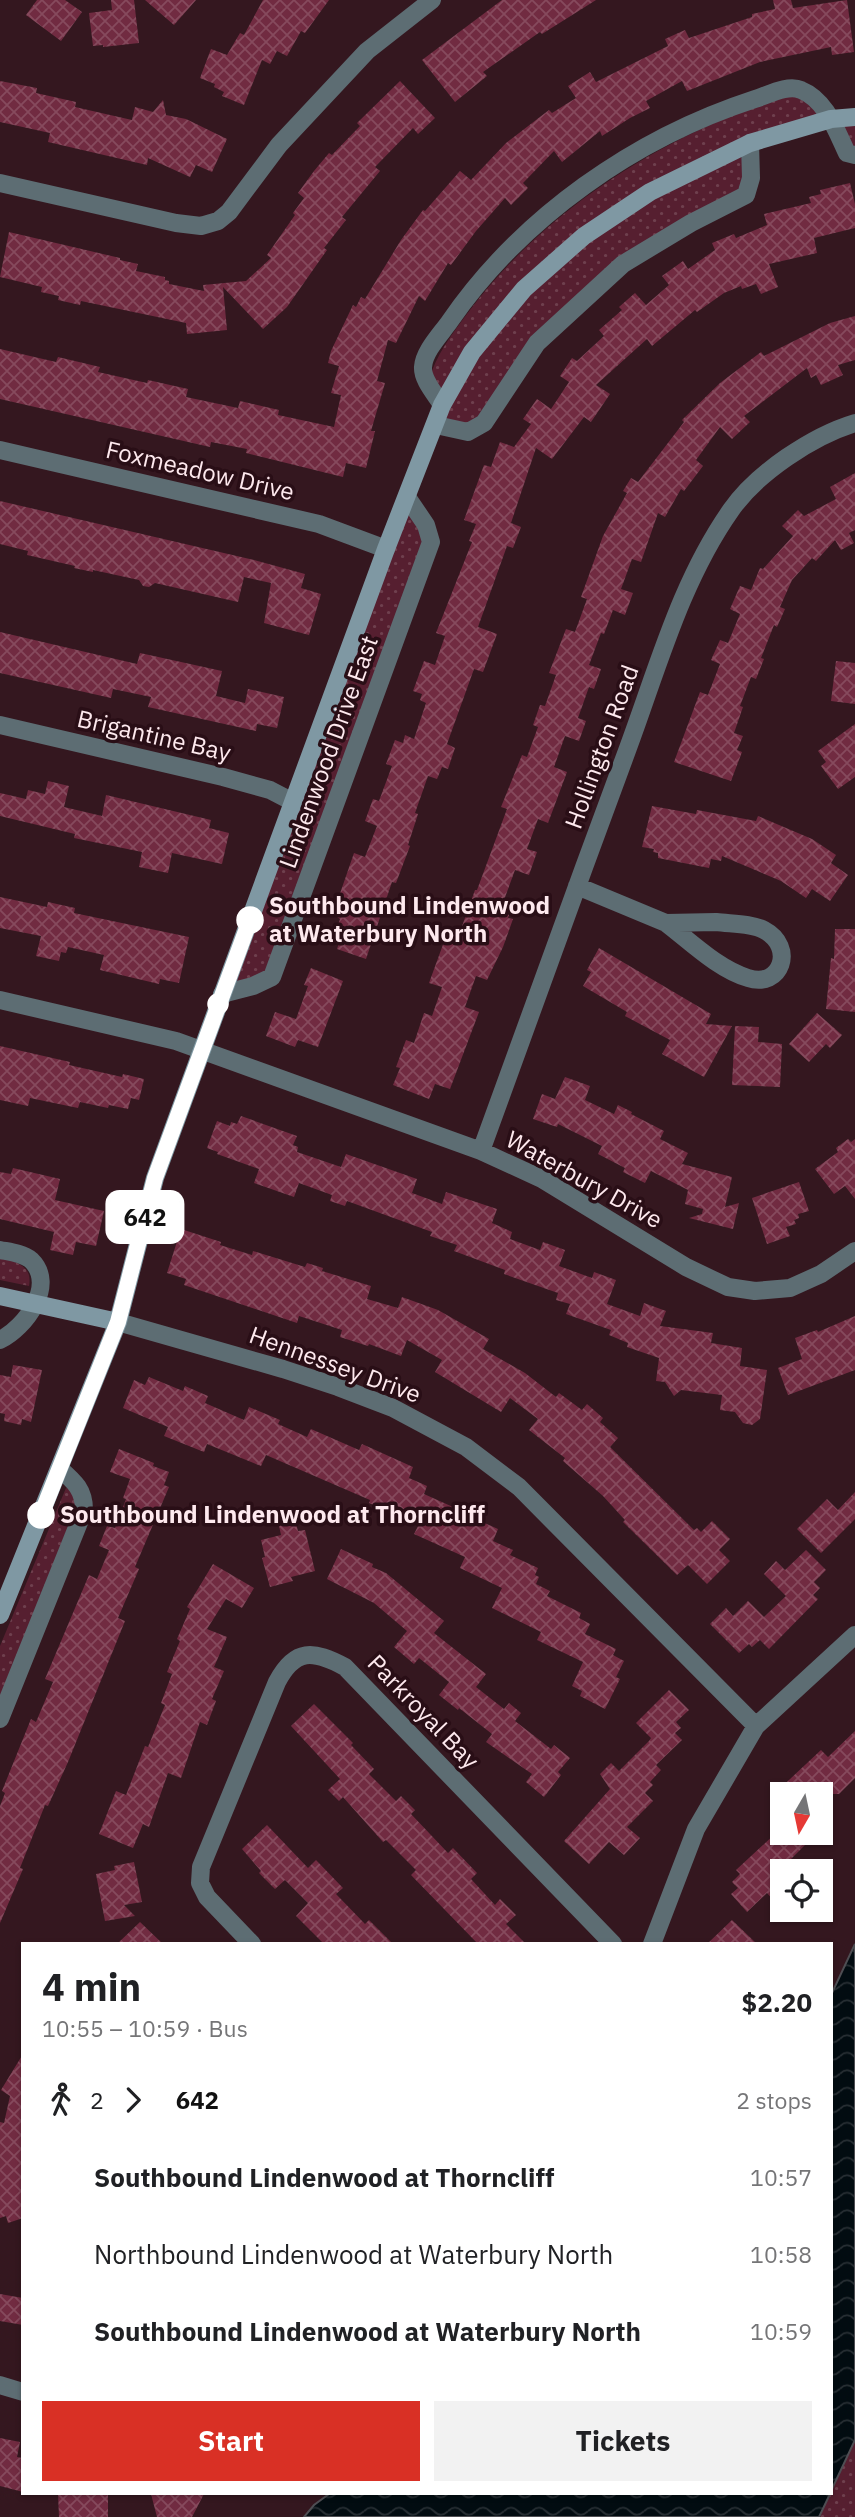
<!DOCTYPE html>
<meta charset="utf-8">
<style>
:root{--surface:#fff;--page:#f2f2f2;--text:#202124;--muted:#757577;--accent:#d93025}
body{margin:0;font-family:"IBM Plex Sans",sans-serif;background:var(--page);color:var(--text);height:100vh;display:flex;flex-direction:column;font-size:26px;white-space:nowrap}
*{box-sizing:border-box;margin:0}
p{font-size:23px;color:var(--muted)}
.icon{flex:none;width:38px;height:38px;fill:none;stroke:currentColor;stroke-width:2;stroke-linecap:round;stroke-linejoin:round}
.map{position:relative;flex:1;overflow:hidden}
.sheet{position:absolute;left:21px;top:1942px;width:812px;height:553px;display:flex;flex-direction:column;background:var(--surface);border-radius:0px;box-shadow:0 2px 5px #0004}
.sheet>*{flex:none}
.badge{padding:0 14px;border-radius:10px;font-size:24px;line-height:46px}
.needle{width:46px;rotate:189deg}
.controls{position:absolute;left:770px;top:1782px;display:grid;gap:14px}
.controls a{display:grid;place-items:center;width:63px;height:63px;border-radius:0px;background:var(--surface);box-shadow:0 2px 5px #0004;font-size:35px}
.map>.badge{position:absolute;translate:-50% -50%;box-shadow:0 0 0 4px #fff}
.legs{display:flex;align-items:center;gap:10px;height:77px;padding:0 21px;font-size:23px}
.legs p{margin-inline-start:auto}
.headline{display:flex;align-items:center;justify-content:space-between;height:119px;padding:0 21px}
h1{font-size:38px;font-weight:800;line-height:52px}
.action{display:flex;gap:14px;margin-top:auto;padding:14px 21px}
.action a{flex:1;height:80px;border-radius:0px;background:var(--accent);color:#fff;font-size:28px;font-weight:800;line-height:80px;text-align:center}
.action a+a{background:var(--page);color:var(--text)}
ul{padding:0 21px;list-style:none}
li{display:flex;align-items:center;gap:24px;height:77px;font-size:26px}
li i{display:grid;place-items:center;width:10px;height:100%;margin:0 9px;background:currentColor}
li i::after{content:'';width:18px;height:18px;margin:-9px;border:5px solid;border-radius:50%;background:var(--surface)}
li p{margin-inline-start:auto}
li:first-child i{background:linear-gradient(#0000 50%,currentColor 0)}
li:last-child i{background:linear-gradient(currentColor 50%,#0000 0)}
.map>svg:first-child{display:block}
.grass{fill:url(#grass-dots)}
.water{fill:url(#water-waves);stroke:#4e4e53;stroke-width:2}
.building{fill:url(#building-cross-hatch)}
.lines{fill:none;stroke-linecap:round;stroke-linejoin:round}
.street{stroke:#5d6d73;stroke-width:18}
.secondary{stroke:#7f98a3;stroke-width:18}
.line-1-casing{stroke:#fff;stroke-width:16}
.line-1{stroke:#fff;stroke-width:10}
.stop-1-dot{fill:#fff;stroke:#fff;stroke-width:3.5}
.labels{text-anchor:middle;stroke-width:7;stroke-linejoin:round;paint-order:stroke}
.street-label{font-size:24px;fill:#fee9ee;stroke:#290e16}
.stop-label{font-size:24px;font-weight:bold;fill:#fee9ee;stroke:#290e16;text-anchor:start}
</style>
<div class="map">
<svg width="855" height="2517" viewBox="0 0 855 2517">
<defs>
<pattern id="grass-dots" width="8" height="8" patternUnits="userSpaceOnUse" patternTransform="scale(1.75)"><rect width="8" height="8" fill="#561f30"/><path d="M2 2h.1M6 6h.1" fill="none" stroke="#6f404e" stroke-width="1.8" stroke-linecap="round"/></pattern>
<pattern id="water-waves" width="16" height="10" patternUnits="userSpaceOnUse" patternTransform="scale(1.75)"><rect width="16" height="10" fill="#020c11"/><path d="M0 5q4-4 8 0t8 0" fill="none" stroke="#282f34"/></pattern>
<pattern id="building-cross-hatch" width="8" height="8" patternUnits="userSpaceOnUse" patternTransform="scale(1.75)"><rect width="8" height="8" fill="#712b41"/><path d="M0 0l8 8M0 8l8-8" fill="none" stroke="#864a5d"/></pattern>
</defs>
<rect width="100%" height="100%" fill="#34171f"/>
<path class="grass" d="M794,93L831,119L855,117V155L831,119L751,143L746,195L623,264L537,343L484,423L436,425L442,405L428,383C436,354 452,334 470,310C533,227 620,165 714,123C740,111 768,103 794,93Z
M407,497L431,542L272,977L222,994Z
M0,1257C15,1262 33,1265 29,1286L0,1280Z
M66,1488L70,1489L77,1504L0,1698V1646Z
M855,2440V2517H819Z"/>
<path class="water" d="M855,1944V2440L831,2491V1995Z
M329,2494H830L819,2517H304L314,2505Z"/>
<path class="building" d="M37,0H65L82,12L61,41L26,15Z
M111,0H134L139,43L103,47V45L93,46L89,13L112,10Z
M145,0H196L174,25Z
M263,0H329L305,33L301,31L287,56L277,51L270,64L262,60L244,105L222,96L224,92L214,87L215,84L200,78L211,49L227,55L240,33L244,35Z
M502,0H596L542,34L540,32L483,72L487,76L455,102L422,60Z
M773,0H791L793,8L847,0L854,52L832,55L831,47L760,62L687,91L682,81L646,101L650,108L630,118L602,136L600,131L562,162L554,151L523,183L528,188L511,205L505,198L476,231L451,265L448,263L425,301L419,296L396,343L388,340L377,381L385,383L371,431H375L366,468L346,463L343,477L246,453L247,449L211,442L210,447L0,399V349L56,362L58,357L100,367L98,372L147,383L148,380L188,389L186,397L238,408L240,401L279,410L278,415L334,427L341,395L331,393L339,366L328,363L331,351L353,305L356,307L361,297L365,299L401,240L423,210L425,211L460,171L471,180L506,143L549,110L552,113L576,98L568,86L590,72L596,82L668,46L665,39L685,30L689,38L752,17V14L775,9Z
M0,81L37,88L36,93L76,102L75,107L132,120L135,107L153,112L163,100L166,115L186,119L227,139L212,172L196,165L190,177L148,158L147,165L48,142L50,133L0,122Z
M400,81L435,118L418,134L413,128L375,167L380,171L342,217L346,220L324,248L327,250L287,307L263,329L223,287L227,330L187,334L186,323L81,301L80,305L58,300L59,296L41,292L42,287L0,277L9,232L120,258V260L138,264L136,271L165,277V280L169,281V284L204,291L203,285L246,281L271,258L267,255L295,215L293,213L304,198L298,193L314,171L329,153L332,155L360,126L357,123Z
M850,183L855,204V228L814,238L817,253L769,264L778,287L761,294L756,284L742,289L741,286L724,293L697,312L695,310L652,346L647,339L596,385L610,394L591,422L584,417L552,459L536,448L511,523L521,527L513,548L507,546L478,627L497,634L483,672L474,669L447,744L455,748L448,769L442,767L437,779L428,776L415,813L418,814L408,845L410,846L396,883L392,882L366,959L337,949L344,927L338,925L340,919L337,917L341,907L336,905L354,853L365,857L377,826L365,821L373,799L379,801L392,766L386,764L395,740L403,743L405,735L414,739L426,703L420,700L422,694L413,691L424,661L435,665L445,636L436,633L472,542L469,541L476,524L464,520L484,465L491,467L500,442L514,447L531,424L523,419L537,399L551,409L569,382L560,376L572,358L577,361L604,336L599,330L622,310L619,307L635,293L646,305L669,285L662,276L683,261L688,269L715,250L712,243L734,234L736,238L767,225L764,214L811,203L809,197L821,194L820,190Z
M855,316V360L838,365L843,375L821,385L816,375L811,378L807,368L744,416L750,422L732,439L720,427L696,460L703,466L684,491L681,489L665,517L658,513L641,562L632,559L621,589L633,593L625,615L613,610L604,634L601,633L589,665L601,669L594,689L589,687L578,718L586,721L579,741L565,736L554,767L567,772L548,823L538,819L527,849L537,852L529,875L515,870L504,900L514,903L508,918L513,919L503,947L487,980L476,976L465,1007L479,1012L450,1089L435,1084L429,1099L393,1085L400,1068L396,1067L406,1040L414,1043L424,1013L432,1016L442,987L429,983L445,939L456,943L475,890H477L507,809L501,807L522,755L527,757L538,727L533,725L540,705L545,706L556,675L549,673L566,629L575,632L587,599L581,597L603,536L627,493L623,491L631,478L638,482L684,422L682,420L720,383L761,352L764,356L830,323Z
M855,473V530L849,533L854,543L841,550L835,540L816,561L812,558L792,580L780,607L785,609L777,627L774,625L761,658L764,659L756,679L751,677L740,706L743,707L734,733L743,736L737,750L742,752L731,781L674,762L700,692L708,695L720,664L711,660L720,640L728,643L740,614L730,609L740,586L751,590L760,568L763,569L793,536L782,526L798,510L804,516L836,499L830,487Z
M0,501L254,560L305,574L301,588L321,594L309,635L264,623L271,583L244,577L238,602L155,583L149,587L143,586L139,580L93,570V572L74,568L75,566L27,555L28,551L0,544Z
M0,632L137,664L140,653L222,671L216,696L245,703L248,689L284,697L277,728L257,724L256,731L148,707L151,697L113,689L111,698L0,673Z
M836,661L855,663V704L831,701Z
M855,724V777L838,789L821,766L826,762L818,751Z
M48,781L69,786L64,807L102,816L106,795L211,820L209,828L229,833L222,864L172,853L168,873L139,867L142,852L74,838L75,834L0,816V793L26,799L28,790L45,794Z
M652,806L696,814L697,810L756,821L758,816L812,839L836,855L831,863L848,875L830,901L812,889L806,898L781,881L722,856L721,861L711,859L709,868L658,858V853L653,852L654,849L642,847Z
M0,897L47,907L48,902L75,908L74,913L189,937L179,983L160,979L159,984L100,970L104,955L68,947L66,953L61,952L59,961L36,956L41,936L0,928Z
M835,929H855V1012L826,1009L831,958L834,959Z
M599,948L711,1014L706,1024L732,1026L704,1077L662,1054L670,1040L625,1016L627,1012L583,986L591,972L587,970Z
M311,968L343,981L318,1047L298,1040L295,1047L266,1036L275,1012L296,1019L308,986L304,985Z
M817,1013L842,1035L830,1048L826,1044L809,1062L789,1044Z
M735,1026L759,1027L758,1042L782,1044L780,1087L732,1085Z
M0,1046L70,1062L69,1065L122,1077L123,1074L144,1079L139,1100L131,1098L128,1109L109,1105L108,1108L80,1102L78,1108L30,1098L28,1106L0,1100Z
M565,1077L590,1086L585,1100L614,1114L618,1105L632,1112L631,1114L664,1131L660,1139L688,1153L682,1164L732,1177L725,1207L739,1203L733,1229L689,1218L702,1214L703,1209L685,1204L688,1190L651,1171L645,1183L623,1172L625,1168L598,1154L602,1146L558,1124L557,1127L533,1119L542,1094L555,1099Z
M241,1116L297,1136L293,1145L298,1147L297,1152L341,1167L346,1154L417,1179L412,1193L442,1204L446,1192L497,1209L492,1223L512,1232L510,1239L540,1250L543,1242L565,1250L559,1266L592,1278L594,1272L616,1280L607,1304L640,1316L644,1303L666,1311L660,1326L713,1333L711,1343L742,1348L740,1366L767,1370L760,1419L752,1425L743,1423L735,1412L720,1410L722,1395L681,1390L674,1396L665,1382L656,1381L659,1358L627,1347L628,1343L609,1335L611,1330L566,1314L570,1304L556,1300L558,1293L504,1274L505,1270L454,1251L457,1245L430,1236L432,1232L347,1201L345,1206L330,1201L332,1195L299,1183L294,1197L254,1183L259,1169L217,1154L218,1152L207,1148L217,1121L230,1126L231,1122L237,1124Z
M848,1139L851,1142L855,1139V1199L845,1186L834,1194L815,1169L838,1152L836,1148Z
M13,1168L60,1179L55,1200L104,1211L96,1246L76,1242L73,1255L50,1250L54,1232L0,1219V1172L11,1174Z
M799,1182L809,1211L798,1214L799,1218L794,1220L796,1224L786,1227L790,1236L767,1244L752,1198Z
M181,1229L221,1242L220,1245L252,1255L253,1251L305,1267L307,1263L323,1268L322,1271L371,1286L367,1299L398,1308L402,1297L438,1310L489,1339L483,1349L525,1373L556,1397L559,1393L582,1410L587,1404L603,1418L600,1422L618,1438L610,1447L694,1530L697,1528L701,1532L712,1521L730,1539L719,1550L730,1561L707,1584L688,1565L677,1575L623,1522L625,1520L603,1496L563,1461L565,1458L529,1430L538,1419L510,1398L501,1412L435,1372L442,1360L407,1340L401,1356L369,1344L368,1346L340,1337L342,1330L299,1316L297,1323L184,1285L186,1279L167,1273Z
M855,1316V1370L788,1395L778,1368L802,1359L795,1338L817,1330L818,1332Z
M13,1365L42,1370L31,1422L22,1419L21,1425L4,1421L5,1414L0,1413V1375L11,1377Z
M149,1377L183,1391L185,1386L208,1396L205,1403L244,1420L249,1407L280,1420L278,1424L307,1437L311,1429L359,1450L362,1444L413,1467L409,1478L427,1486L424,1494L453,1507L455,1503L474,1511L471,1517L498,1529L493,1541L513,1550L510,1555L538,1568L535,1575L539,1577L536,1584L550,1591L547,1596L581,1613L579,1618L590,1624L585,1634L616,1649L613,1655L624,1661L616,1677L620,1679L605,1709L580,1696L582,1691L572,1686L583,1662L537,1640L541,1632L492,1608L502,1588L460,1568L465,1557L414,1534L419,1524L369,1503L370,1500L266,1455L261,1466L207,1444L204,1452L164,1436L168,1427L123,1408L134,1380L145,1385Z
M119,1449L154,1463L153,1466L169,1472L164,1485L169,1487L135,1567L139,1569L118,1618L125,1621L68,1762L48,1806L45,1805L20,1868L23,1869L0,1923V1806L5,1793L2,1791L31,1719L36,1722L53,1682L45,1679L89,1575L97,1579L109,1550L99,1546L107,1526L115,1528L126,1499L123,1498L130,1479L110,1472Z
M855,1492V1519L821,1553L797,1529L827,1499L838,1510Z
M294,1516L298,1531L305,1530L315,1571L291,1577L293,1581L270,1587L262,1558L265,1557L261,1540L281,1535L278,1521Z
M341,1549L373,1564L372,1567L386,1573L444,1621L434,1633L486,1674L476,1687L504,1709L509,1703L521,1713L515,1721L551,1749L554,1745L570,1758L558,1772L561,1775L544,1797L526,1782L532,1774L486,1742L492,1734L459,1708L458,1710L439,1695L449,1682L419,1658L414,1664L394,1647L407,1631L374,1603L327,1579Z
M806,1550L826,1570L814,1582L820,1588L813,1595L818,1599L769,1649L760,1640L752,1647L749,1644L739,1653L710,1624L726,1608L733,1616L748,1601L764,1617L786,1596L764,1574L776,1561L785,1570Z
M213,1564L254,1588L242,1608L226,1599L207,1629L227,1637L214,1667L224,1671L212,1699L216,1701L207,1725L200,1722L181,1778L168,1773L149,1827L143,1824L133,1848L99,1834L116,1791L126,1795L145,1746L148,1747L165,1705L161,1703L172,1674L167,1672L180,1641L177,1639L190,1609L187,1607Z
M669,1690L689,1710L676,1722L681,1728L675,1733L682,1740L656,1765L661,1770L650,1782L653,1785L645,1793L653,1801L627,1827L640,1838L624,1855L609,1842L589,1864L564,1841L610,1789L600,1774L611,1763L619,1771L649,1741L651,1738L636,1723Z
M314,1704L353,1743L351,1745L374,1769L369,1774L396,1801L401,1796L415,1810L411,1814L448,1853L453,1848L477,1873L471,1879L495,1905L500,1899L516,1915L506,1924L526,1944H478L411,1875L416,1870L386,1840L383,1842L343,1797L339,1801L328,1790L340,1779L291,1726Z
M855,1731V1778L839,1794H774L821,1750L828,1757Z
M267,1825L308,1868L316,1860L343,1888L336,1894L365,1924L369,1920L393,1944H324L296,1916L308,1903L285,1880L275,1889L259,1873L261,1871L242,1849Z
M777,1832H818L781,1869L782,1910L767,1893L747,1912L731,1894L738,1888L732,1882L740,1874L736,1870Z
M134,1862L142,1902L124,1905L135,1916L105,1921L96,1874L115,1870L114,1866Z
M732,1920L757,1944H707Z
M140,1922L163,1944H117Z
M23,2054V2218L8,2223L6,2216L0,2218V2122L4,2123L10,2096L1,2090Z
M0,2294L23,2298V2325L0,2321Z
M0,2438L20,2442L17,2457L23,2458V2492L0,2486Z
M58,2494H108V2517H59Z
M151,2494H204L192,2517H157Z"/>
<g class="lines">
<path class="street" d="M0,183L176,223L201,226L218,221L229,212L279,145L367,51L432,0
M442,405C436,395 422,380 423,367C424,351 441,334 450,321C522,217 635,138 755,99C768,95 788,84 801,90C826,100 836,130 847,153L855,155
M436,425L468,432L484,423L537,343L623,264L691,223L746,195L751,178L750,143
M0,450L319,524L386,549
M0,725L223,777L270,790L295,803
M577,886L666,923
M716,922C731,924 751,923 764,930C796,947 781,989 748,978C718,969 691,942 666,923Z
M222,994L253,986L272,977L431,542L426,525L407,497
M0,1000L176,1041L481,1151L542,1179L686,1267L728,1287L755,1291L790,1288L821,1274L855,1251
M481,1151C530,1017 578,882 628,748C658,667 681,581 731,510C757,473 812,436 855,423
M0,1250C10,1252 22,1253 31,1260C57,1285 25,1328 0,1340
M118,1322L283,1369L338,1387L393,1408L466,1447L519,1487L756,1726
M0,1719L84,1510C84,1490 75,1482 60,1469
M252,1944L207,1897L200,1883L201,1867L277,1682C295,1648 313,1650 345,1667L613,1944
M652,1944L696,1829L756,1726L855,1635
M0,2385L23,2392"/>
<path class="secondary" d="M0,1296L118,1322
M0,1615L118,1322L155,1178L386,549L442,405L472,352L524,289L584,236L650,192L750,143L831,119L855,117"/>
</g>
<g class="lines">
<defs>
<path id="line-1" d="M41,1515L118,1322L155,1178L250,920"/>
</defs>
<use href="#line-1" class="line-1-casing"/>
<use href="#line-1" class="line-1"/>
</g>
<g class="stop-1-dot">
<circle cx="250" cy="920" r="12"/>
<circle cx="218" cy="1004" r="9"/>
<circle cx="41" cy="1515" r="12"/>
</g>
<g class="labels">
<g class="street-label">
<text transform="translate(200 471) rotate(13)" y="8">Foxmeadow Drive</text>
<text transform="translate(154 736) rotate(13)" y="8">Brigantine Bay</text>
<text transform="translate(602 747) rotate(-70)" y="8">Hollington Road</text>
<text transform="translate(329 752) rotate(-70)" y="8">Lindenwood Drive East</text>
<text transform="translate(584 1180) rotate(29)" y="8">Waterbury Drive</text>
<text transform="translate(335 1365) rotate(20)" y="8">Hennessey Drive</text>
<text transform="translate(423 1712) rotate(46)" y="8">Parkroyal Bay</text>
</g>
<g class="stop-label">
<text x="269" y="914">Southbound Lindenwood<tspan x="269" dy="28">at Waterbury North</tspan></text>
<text x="60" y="1523">Southbound Lindenwood at Thorncliff</text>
</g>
</g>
</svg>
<div class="controls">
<a><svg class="needle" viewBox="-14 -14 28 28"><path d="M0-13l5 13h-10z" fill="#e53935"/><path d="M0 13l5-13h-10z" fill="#757577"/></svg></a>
<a><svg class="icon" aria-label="locate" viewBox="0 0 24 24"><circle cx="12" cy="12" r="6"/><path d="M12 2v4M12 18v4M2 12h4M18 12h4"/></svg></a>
</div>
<b class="badge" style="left:145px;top:1217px;background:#fff;color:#111">642</b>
<section class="sheet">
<div class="headline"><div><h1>4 min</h1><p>10:55 – 10:59 · Bus</p></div><b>$2.20</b></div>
<div class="legs"><svg class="icon" aria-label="walk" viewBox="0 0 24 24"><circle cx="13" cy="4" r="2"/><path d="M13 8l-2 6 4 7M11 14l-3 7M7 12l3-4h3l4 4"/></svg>2<svg class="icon" aria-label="forward" viewBox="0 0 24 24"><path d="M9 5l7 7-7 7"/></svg><b class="badge" style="background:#fff;color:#111">642</b><p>2 stops</p></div>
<ul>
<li><i style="color:#fff"></i><b>Southbound Lindenwood at Thorncliff</b><p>10:57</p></li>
<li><i style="color:#fff"></i><span>Northbound Lindenwood at Waterbury North</span><p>10:58</p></li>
<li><i style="color:#fff"></i><b>Southbound Lindenwood at Waterbury North</b><p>10:59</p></li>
</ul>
<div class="action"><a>Start</a><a>Tickets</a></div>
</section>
</div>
